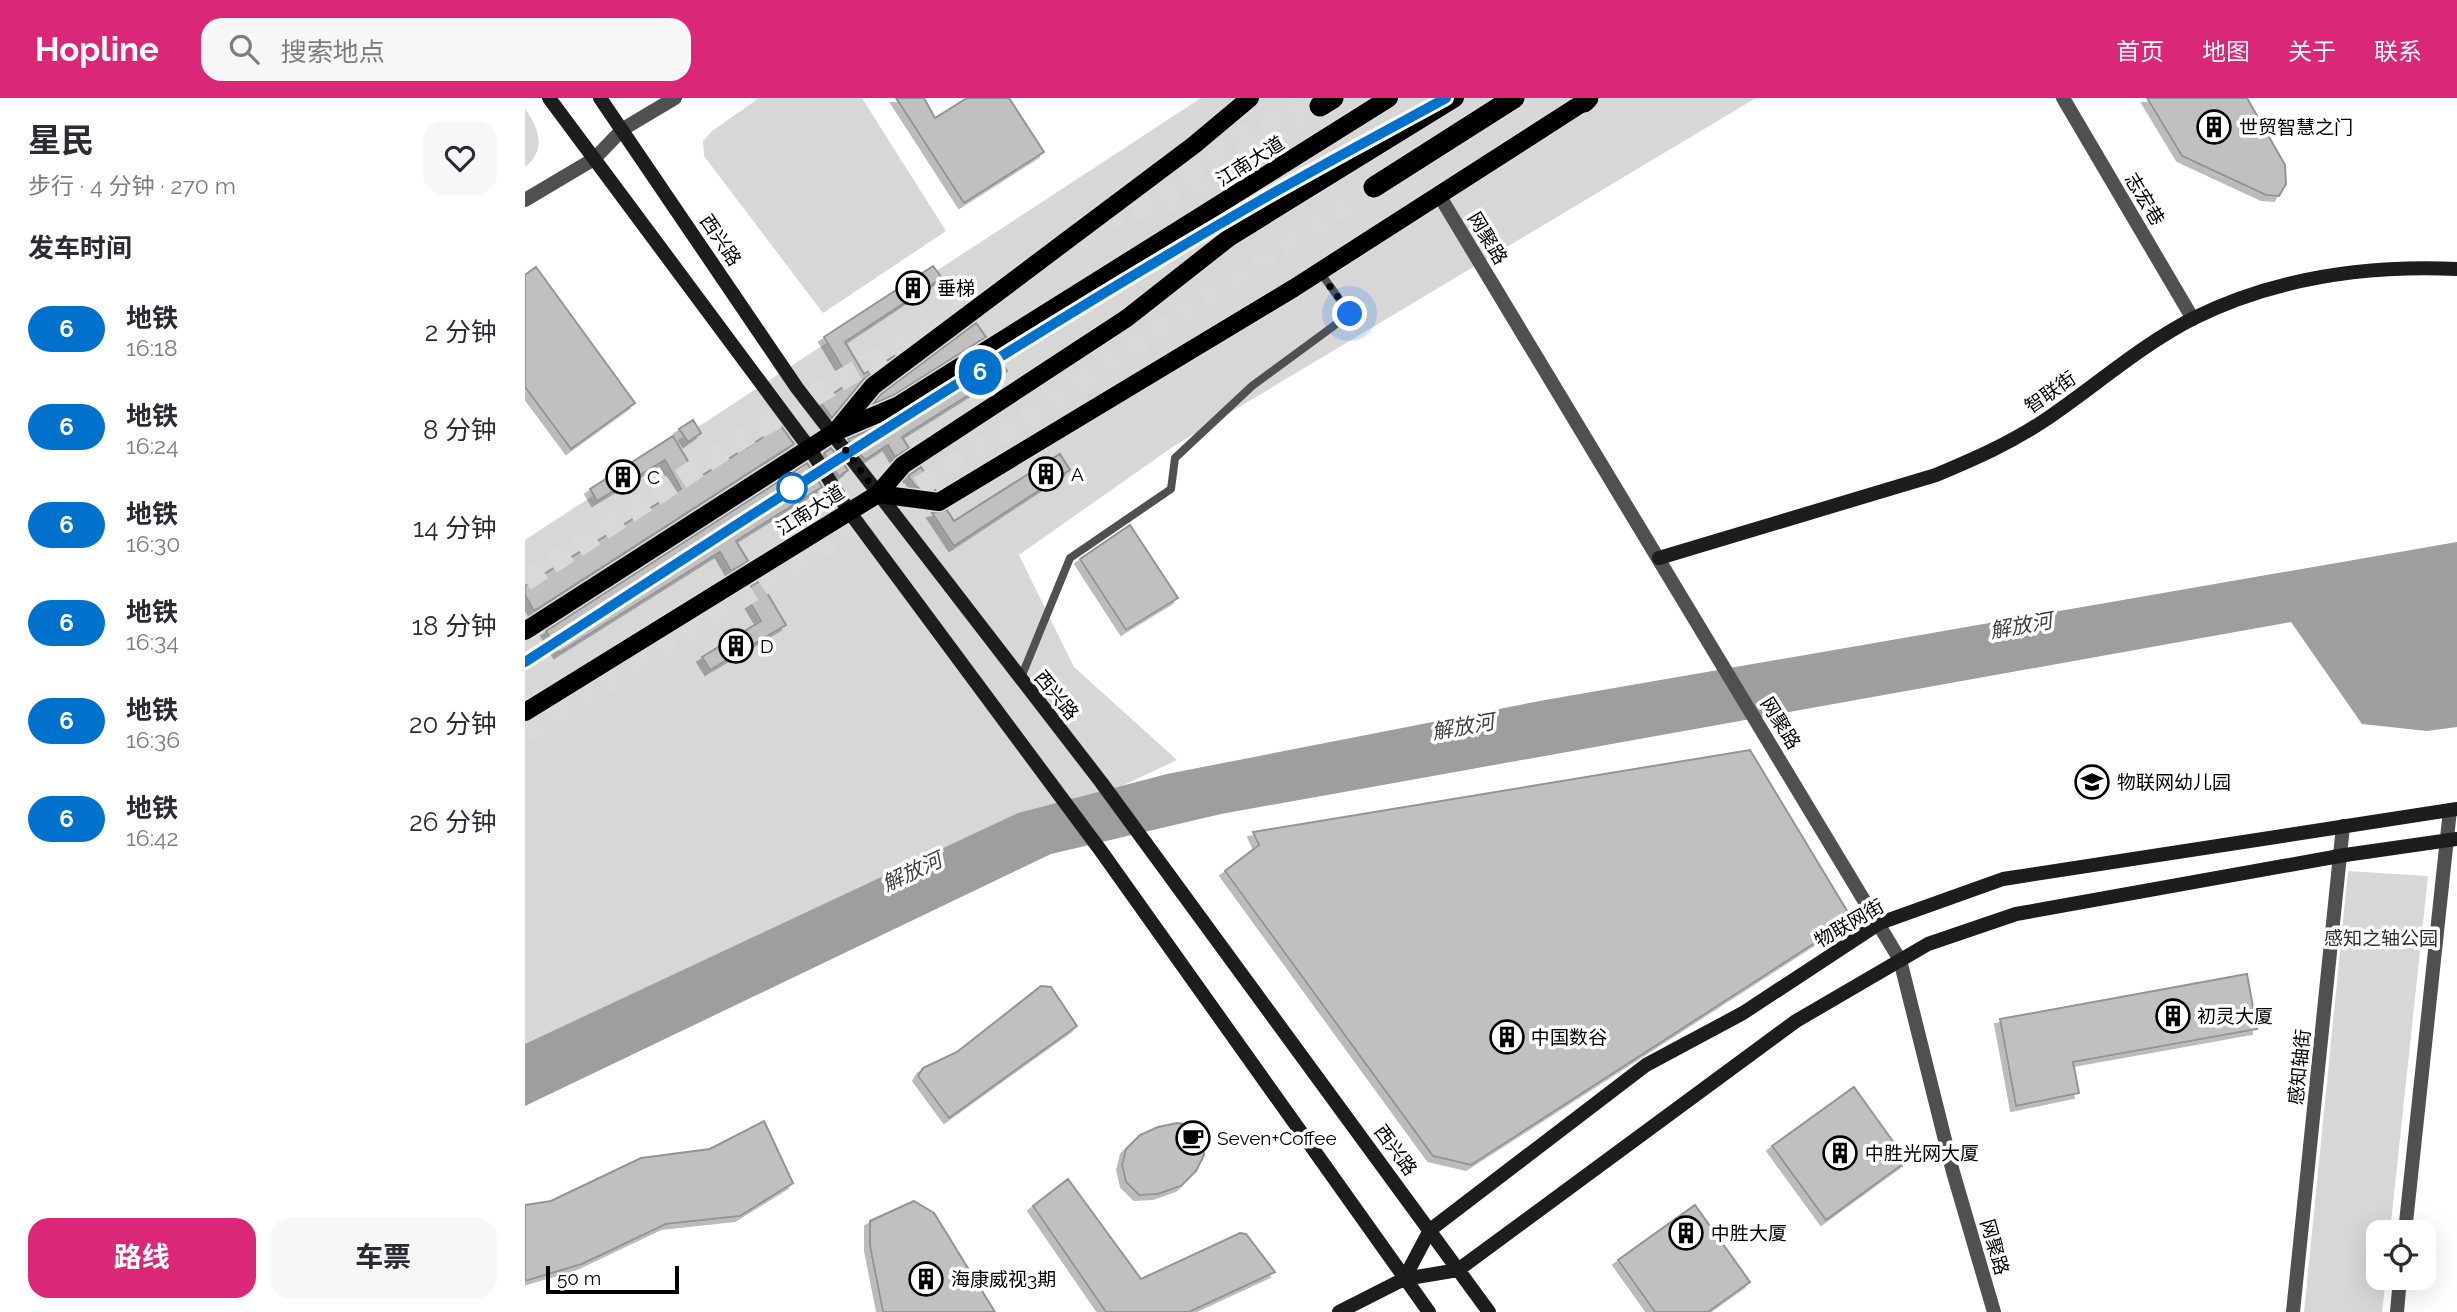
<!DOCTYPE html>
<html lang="zh">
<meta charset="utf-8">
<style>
:root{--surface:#fff;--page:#f7f7f7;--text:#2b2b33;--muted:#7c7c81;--accent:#db2777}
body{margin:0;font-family:Raleway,"Noto Sans SC",sans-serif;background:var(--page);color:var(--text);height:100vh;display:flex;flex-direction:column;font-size:26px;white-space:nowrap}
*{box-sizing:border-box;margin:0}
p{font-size:23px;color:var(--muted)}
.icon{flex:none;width:38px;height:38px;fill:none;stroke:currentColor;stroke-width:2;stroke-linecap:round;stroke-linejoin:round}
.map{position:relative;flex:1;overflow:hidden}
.side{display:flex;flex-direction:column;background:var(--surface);width:525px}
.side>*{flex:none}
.badge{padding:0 14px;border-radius:23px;font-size:24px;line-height:46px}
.fabs{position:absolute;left:1841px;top:1122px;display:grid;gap:14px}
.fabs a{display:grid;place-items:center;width:70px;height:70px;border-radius:14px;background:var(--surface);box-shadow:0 7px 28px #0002;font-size:35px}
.scale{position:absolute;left:21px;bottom:18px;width:133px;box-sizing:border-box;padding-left:7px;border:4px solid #000;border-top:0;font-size:19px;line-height:24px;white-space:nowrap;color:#000;-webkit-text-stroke:5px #fff;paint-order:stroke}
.you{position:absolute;width:35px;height:35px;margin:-18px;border:5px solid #fff;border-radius:50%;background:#1a73e8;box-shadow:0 0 0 10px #1a73e833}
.map>.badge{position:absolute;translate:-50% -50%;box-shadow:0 0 0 4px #fff}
h2{padding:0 28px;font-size:26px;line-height:63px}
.round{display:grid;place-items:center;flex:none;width:74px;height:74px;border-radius:21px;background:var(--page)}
.headline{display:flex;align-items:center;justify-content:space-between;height:119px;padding:0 28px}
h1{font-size:33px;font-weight:700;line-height:52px}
.primary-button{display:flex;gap:14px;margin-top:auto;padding:14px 28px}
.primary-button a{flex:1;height:80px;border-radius:21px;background:var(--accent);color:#fff;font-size:28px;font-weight:700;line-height:80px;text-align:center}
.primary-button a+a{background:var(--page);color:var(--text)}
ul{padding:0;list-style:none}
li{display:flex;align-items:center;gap:21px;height:98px;padding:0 28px}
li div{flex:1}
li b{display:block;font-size:26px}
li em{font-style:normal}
li .badge{min-width:77px;font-weight:700;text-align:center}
header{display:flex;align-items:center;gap:42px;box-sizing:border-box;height:98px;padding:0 35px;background:var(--accent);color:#fff}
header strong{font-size:33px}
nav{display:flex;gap:38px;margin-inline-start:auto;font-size:24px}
.search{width:490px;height:63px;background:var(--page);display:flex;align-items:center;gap:18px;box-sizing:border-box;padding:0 24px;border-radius:21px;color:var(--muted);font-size:26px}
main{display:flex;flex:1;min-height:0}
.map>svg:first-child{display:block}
.green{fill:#d7d7d7}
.water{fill:#9e9e9e}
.building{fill:#c0c0c0;stroke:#949494;stroke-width:2;filter:url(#shadow)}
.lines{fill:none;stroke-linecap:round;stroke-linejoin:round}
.highway-tunnel{stroke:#d9d9d9;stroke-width:21;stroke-dasharray:21 10;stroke-linecap:butt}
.primary-casing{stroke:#dbdbdb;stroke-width:21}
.highway-casing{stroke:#dbdbdb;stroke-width:24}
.lane{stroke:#505050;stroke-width:8}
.street{stroke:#505050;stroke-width:14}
.secondary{stroke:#1d1d1d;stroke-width:14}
.primary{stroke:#000;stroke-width:18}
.highway{stroke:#000;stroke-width:21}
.line-casing{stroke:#fff;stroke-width:16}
.line{stroke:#0072ce;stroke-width:10}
.walk{stroke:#000;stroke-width:7;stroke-dasharray:0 12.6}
.stop-dot{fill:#fff;stroke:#0072ce;stroke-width:3.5}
.labels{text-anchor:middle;stroke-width:7;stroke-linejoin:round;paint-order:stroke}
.poi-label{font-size:19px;fill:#000;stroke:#fff;text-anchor:start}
.street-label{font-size:19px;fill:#000;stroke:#fff}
.park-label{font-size:19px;fill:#2e2e2e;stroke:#fff}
.water-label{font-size:21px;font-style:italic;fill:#3f3f3f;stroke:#fff}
</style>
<header>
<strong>Hopline</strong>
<div class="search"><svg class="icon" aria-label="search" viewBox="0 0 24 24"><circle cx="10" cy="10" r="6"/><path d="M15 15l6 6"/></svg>搜索地点</div>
<nav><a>首页</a><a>地图</a><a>关于</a><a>联系</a></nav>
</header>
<main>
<section class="side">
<div class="headline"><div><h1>星民</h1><p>步行 · 4 分钟 · 270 m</p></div><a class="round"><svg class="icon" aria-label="heart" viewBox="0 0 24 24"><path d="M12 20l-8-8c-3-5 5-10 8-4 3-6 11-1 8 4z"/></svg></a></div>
<h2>发车时间</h2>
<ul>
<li><span class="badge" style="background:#0072ce;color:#fff">6</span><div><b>地铁</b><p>16:18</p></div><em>2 分钟</em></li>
<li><span class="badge" style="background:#0072ce;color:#fff">6</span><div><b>地铁</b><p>16:24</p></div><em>8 分钟</em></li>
<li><span class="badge" style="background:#0072ce;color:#fff">6</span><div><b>地铁</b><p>16:30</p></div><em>14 分钟</em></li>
<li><span class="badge" style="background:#0072ce;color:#fff">6</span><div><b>地铁</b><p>16:34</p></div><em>18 分钟</em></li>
<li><span class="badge" style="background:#0072ce;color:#fff">6</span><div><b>地铁</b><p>16:36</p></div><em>20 分钟</em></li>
<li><span class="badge" style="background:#0072ce;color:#fff">6</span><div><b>地铁</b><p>16:42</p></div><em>26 分钟</em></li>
</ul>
<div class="primary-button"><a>路线</a><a>车票</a></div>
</section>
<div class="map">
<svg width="1932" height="1214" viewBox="0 0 1932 1214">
<defs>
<filter id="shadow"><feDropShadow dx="-5" dy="5" stdDeviation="0" flood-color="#0004"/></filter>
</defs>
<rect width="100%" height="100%" fill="#fff"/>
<path class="green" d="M234,0H337L421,133L298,215L179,58L178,43L187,33Z
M676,0H1231L649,348L494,457L549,569L652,662L0,968V442Z
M0,11C14,30 22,52 0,69Z
M1823,773L1903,778L1865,1134H1853V1180H1861L1857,1214H1779Z"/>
<path class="water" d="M1932,444V629L1902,633L1837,626L1766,524L696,716L526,756L0,1008V946L493,715L642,676L1020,602Z"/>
<path class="building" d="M371,0H399L410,20L442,0H484L519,54L439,105Z
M1622,0H1722L1760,67L1761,86L1754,98L1741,97L1657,58Z
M408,168L417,180L320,244L339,276L371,257L339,281L307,320L295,304L326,284L299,239Z
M11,169L110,305L46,351L0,289V177Z
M451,225L461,239L369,297L348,306L356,296Z
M473,258L482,273L377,339L384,350L370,359L363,347L340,362L323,341L380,317Z
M168,322L176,335L163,344L154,331Z
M256,328L269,346L9,513L0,497V488L156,391L140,362L72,403L65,391L148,338L173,380Z
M306,350L323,372L314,379L299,355Z
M535,356L545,372L429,448L407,415L422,412L429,423Z
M282,365L297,389L211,443L223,463L206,473L195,454L34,555L21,533Z
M396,369L410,392L391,389L383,378Z
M605,427L653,500L601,532L555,461Z
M235,483L261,527L185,572L177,559L236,523L218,493Z
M1225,652L1327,821L946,1067L908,1058L700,773L734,747L728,734Z
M1722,876L1732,931L1548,964L1554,995L1491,1008L1475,921Z
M516,888L526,889L552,928L424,1020L393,978L398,970L432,954Z
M1329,989L1382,1063L1301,1122L1247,1048Z
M239,1023L268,1085L215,1118L141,1126L57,1166L0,1183V1107L26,1103L116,1060L185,1051Z
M652,1025L667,1027L677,1039L679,1057L671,1073L656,1088L633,1096L614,1097L601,1084L597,1067L601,1051L615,1037L633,1029Z
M543,1081L616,1181L715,1135L721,1136L750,1174L664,1214H581L508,1108Z
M389,1103L409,1115L470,1214H358L345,1148V1123Z
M1170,1107L1225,1184L1183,1214H1130L1093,1162Z"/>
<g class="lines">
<path class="highway-tunnel" d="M606,114L645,104L795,8
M552,142L778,0
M0,483L218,340L458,198
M0,636L473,339L849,89"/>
<defs>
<path id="primary" d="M311,333L348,288L669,47L725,0
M353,396L414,404L769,190L1059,4
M0,533L308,335L374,307L864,0
M0,614L353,396L378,367L602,220L705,139L930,0"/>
<path id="highway" d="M1059,4L1063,0
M795,8L808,0
M849,89L989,0"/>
</defs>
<use href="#primary" class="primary-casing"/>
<use href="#highway" class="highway-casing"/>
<path class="lane" d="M495,582L545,460L646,391L650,360L727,288L825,216L795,174"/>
<path class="street" d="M1538,0L1668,221
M914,97L1375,862L1428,1074L1469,1214
M0,102L69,61L98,31L150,0
M1880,1134L1925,712
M1768,1214L1818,728
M1872,1214L1875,1180"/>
<path class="secondary" d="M24,0L285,351L323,412L576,753L904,1214
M75,0L272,290L576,684L964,1214
M1134,460L1411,377C1449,361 1486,345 1520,322C1569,289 1616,247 1669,220C1752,179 1841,167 1932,171
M879,1181L905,1132L1121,967L1218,915L1355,825L1478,781L1932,711
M814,1214L879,1181L933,1172L1271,923L1403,846L1491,816L1820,757L1932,741"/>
<use href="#primary" class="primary"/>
<use href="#highway" class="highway"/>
</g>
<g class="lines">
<defs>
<path id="line" d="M0,564C242,407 485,247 736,102C797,67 859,34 921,0"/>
</defs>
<use href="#line" class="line-casing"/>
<use href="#line" class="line"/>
<path class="walk" d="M267,390L263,365L308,335L353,396L414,404L794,173L825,216"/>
</g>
<defs>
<symbol id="building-ring" viewBox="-11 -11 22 22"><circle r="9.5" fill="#fff" stroke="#000" stroke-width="1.5"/><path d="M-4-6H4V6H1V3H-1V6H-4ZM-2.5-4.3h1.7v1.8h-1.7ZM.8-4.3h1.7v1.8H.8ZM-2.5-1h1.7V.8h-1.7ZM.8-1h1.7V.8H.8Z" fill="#000"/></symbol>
<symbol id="school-ring" viewBox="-11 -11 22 22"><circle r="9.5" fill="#fff" stroke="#000" stroke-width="1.5"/><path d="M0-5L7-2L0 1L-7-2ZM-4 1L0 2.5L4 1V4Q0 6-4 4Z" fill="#000"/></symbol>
<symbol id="cafe-ring" viewBox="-11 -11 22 22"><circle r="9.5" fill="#fff" stroke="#000" stroke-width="1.5"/><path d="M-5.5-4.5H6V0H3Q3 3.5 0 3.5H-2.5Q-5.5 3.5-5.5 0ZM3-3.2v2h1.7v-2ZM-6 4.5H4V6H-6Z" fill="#000"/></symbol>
</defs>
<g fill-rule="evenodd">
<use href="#building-ring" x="1670" y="10" width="38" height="38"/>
<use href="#building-ring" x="369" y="171" width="38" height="38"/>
<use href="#building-ring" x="502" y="357" width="38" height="38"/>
<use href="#building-ring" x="79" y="360" width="38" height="38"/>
<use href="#building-ring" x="192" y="529" width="38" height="38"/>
<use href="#school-ring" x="1548" y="665" width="38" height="38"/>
<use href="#building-ring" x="1629" y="899" width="38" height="38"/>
<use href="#building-ring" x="963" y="920" width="38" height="38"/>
<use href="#cafe-ring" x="649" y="1021" width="38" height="38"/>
<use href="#building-ring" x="1296" y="1036" width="38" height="38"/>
<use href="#building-ring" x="1142" y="1116" width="38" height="38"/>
<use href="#building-ring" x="382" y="1162" width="38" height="38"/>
</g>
<circle class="stop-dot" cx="267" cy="390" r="14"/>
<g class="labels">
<g class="poi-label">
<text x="1714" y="36">世贸智慧之门</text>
<text x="412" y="197">垂梯</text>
<text x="546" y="383">A</text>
<text x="122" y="386">C</text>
<text x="235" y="555">D</text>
<text x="1592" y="691">物联网幼儿园</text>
<text x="1672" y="925">初灵大厦</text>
<text x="1006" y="946">中国数谷</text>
<text x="692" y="1047">Seven+Coffee</text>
<text x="1340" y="1062">中胜光网大厦</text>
<text x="1186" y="1142">中胜大厦</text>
<text x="426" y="1188">海康威视3期</text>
</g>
<g class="street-label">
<text transform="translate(725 63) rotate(-32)" y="7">江南大道</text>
<text transform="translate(1620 101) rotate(59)" y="7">志宏巷</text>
<text transform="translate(963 140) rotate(59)" y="7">网聚路</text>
<text transform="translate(196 142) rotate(56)" y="7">西兴路</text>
<text transform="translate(1525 294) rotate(-35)" y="7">智联街</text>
<text transform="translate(285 412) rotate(-32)" y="7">江南大道</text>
<text transform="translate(532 597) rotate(51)" y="7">西兴路</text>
<text transform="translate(1256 625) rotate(58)" y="7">网聚路</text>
<text transform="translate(1324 825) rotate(-30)" y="7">物联网街</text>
<text transform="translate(1774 969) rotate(-84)" y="7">感知轴街</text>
<text transform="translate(871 1052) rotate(54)" y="7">西兴路</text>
<text transform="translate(1470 1149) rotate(74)" y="7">网聚路</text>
</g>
<g class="park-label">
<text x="1856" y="847">感知之轴公园</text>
</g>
<g class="water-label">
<text transform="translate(1496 528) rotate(-10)" y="7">解放河</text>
<text transform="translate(938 629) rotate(-10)" y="7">解放河</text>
<text transform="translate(387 774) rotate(-25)" y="7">解放河</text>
</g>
</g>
</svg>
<div class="fabs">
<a><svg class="icon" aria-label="locate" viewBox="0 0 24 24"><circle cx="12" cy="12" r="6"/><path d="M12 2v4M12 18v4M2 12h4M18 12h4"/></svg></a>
</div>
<div class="scale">50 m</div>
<div class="you" style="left:825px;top:216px"></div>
<b class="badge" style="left:455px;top:274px;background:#0072ce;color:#fff">6</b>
</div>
</main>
